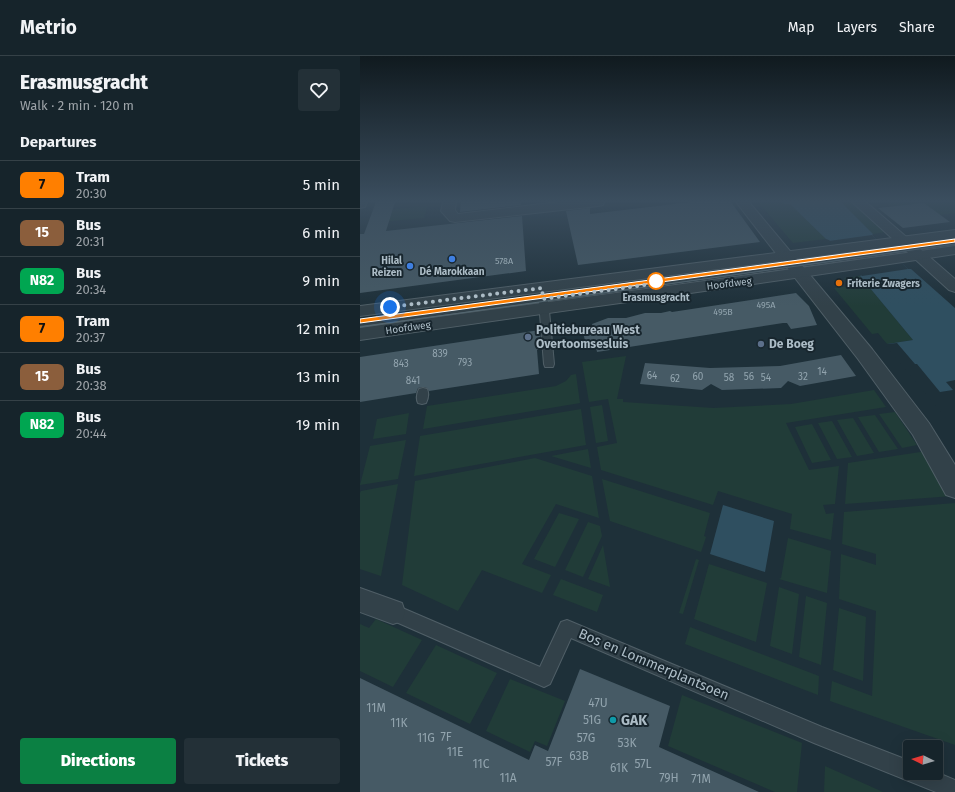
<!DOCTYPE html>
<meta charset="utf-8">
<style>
:root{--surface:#16242b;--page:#233037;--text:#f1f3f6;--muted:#9ea4a9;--line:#354147;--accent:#0b8043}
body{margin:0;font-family:"Fira Sans",sans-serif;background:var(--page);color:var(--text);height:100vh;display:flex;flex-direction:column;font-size:15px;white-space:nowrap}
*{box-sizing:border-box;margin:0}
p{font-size:13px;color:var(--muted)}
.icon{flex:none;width:22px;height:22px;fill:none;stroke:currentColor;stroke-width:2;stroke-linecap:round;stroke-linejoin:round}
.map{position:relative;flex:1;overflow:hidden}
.sheet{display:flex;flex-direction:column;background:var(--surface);width:360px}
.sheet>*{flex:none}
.badge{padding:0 8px;border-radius:6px;font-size:14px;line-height:26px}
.needle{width:26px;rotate:275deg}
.controls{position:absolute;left:543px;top:684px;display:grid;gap:8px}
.controls a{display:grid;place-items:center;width:40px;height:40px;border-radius:4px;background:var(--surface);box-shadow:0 4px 16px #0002,0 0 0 1px var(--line);font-size:20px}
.you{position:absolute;width:20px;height:20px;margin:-10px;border:3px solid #fff;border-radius:50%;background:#1a73e8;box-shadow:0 0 0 6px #1a73e833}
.map>.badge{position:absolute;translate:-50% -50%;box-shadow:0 0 0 2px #fff}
h2{padding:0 20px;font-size:15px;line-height:36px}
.round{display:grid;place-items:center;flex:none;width:42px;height:42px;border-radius:4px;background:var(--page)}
.head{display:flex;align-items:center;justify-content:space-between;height:68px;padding:0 20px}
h1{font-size:19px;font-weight:800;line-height:30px}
.action{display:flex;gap:8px;margin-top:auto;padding:8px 20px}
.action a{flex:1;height:46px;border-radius:4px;background:var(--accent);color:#fff;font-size:16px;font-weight:800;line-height:46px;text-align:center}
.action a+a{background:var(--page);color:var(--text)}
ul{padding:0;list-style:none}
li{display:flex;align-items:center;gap:12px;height:48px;padding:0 20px;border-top:1px solid var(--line)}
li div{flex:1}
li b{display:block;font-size:15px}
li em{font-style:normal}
li .badge{min-width:44px;font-weight:700;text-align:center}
header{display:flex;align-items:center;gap:24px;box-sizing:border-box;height:56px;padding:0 20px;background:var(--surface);border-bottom:1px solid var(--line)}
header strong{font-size:19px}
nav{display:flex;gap:22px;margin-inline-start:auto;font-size:14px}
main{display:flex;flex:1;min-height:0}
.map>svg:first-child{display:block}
.green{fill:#213c38}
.water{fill:#2f4f60}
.pier{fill:#1e3039}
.building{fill:#465a65}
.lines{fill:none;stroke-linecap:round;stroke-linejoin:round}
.service-casing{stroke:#505f67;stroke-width:2}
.pedestrian-casing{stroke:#505f67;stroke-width:2}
.minor-casing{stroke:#505f67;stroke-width:2}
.tertiary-casing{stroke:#505f67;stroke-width:2}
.service{fill:#324149;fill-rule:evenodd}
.pedestrian{fill:#324149;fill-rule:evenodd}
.minor{fill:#324149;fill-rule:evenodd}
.tertiary{fill:#324149;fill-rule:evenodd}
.tram{stroke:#546771;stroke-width:1}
.line{fill:#ff7f00;stroke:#fff}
.walk{stroke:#acbcc6;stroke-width:4;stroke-dasharray:0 7.2}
.shop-dot{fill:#3f7fe0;stroke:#18262e;stroke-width:1.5}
.stop-dot{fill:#fff;stroke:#ff7f00;stroke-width:2}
.food-dot{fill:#e8710a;stroke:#18262e;stroke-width:1.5}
.service-dot{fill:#5c6f8a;stroke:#18262e;stroke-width:1.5}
.culture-dot{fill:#0f9aa8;stroke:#18262e;stroke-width:1.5}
.labels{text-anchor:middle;stroke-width:4;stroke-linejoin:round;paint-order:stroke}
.far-number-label{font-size:9px;fill:#92a4ae}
.far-poi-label{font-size:10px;font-weight:bold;fill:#acbcc6;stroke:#18262e;text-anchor:end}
.far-street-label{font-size:10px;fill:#acbcc6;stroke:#18262e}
.far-stop-label{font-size:10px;font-weight:bold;fill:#acbcc6;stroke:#18262e}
.number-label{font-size:10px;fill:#92a4ae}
.poi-label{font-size:12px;font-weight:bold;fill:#acbcc6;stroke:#18262e;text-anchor:start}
.near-number-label{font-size:12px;fill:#92a4ae}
.near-street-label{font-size:14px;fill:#acbcc6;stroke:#18262e}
.near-poi-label{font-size:14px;font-weight:bold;fill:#acbcc6;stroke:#18262e;text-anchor:start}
</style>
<header>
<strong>Metrio</strong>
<nav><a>Map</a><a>Layers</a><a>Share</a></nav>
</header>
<main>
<section class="sheet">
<div class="head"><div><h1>Erasmusgracht</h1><p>Walk · 2 min · 120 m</p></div><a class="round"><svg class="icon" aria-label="heart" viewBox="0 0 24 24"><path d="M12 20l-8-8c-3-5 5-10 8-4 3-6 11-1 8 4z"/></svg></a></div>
<h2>Departures</h2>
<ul>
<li><span class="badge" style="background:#ff7f00;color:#111">7</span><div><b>Tram</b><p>20:30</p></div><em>5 min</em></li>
<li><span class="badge" style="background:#8b5e3c;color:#fff">15</span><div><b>Bus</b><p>20:31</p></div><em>6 min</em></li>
<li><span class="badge" style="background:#00a651;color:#fff">N82</span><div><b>Bus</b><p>20:34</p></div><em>9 min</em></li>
<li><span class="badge" style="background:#ff7f00;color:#111">7</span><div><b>Tram</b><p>20:37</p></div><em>12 min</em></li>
<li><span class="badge" style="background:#8b5e3c;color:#fff">15</span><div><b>Bus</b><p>20:38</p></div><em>13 min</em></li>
<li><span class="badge" style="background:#00a651;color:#fff">N82</span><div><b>Bus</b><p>20:44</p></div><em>19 min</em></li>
</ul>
<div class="action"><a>Directions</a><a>Tickets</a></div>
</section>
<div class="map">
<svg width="595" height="736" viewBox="0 0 595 736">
<rect width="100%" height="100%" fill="#1e3039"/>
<path class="green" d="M398,146H434L466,183L433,187Z
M481,146H491L525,176L513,178Z
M526,146H595V157L548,163Z
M67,150L64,162L10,167L15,155Z
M500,220L553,284L527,288L518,277L512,278L474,232L490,230L484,222Z
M266,300L257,343H263V346L353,352L431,348L514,334L526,351L426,367L449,414L479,410L475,448L463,449L466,458L474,457L471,484L430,473L432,458L358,435L353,449L241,414L237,391L257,387L248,343L229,346L222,306Z
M216,318L220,347L63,373L67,350L196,330L206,325L211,319Z
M242,349L248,385L236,387L230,351Z
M221,353L226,389L54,420L60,380Z
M535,356L557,389L542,392L519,358Z
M49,357L46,378L13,383L17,363Z
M515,359L538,393L519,396L498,361Z
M493,362L514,397L497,400L477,364Z
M472,365L492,401L477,403L458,367Z
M452,368L471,404L452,407L435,371Z
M46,384L38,423L0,429L10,390Z
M228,393L231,412L191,400Z
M567,395L593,440L485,448L488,407Z
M175,402L232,420L239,462L196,448L162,508L191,519L182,537L122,514L98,555L42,529L55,425Z
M242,423L350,457L344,480L346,481L341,496L250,465Z
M38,428L21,520L0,513V437L1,435Z
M595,447V689L470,645L472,625L512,640L516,555L479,543L481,498L516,509V498L482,488L484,456Z
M199,457L219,463L195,511L174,503Z
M228,466L240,470L242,480L223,521L205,514Z
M428,482L471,495L467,537L419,523L421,522Z
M243,489L250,531L228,523Z
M336,503L339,504L323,558L319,557Z
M349,508L407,527L396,586L334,563Z
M201,523L243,539L237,556L193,539Z
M419,531L439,538L432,598L410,590Z
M446,540L467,547L461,609L439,601Z
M479,552L506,561L503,625L473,614Z
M16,563L62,584L33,631L0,615V568L9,572Z
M330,571L459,620L458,639L325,588Z
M76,589L137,617L110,668L46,637Z
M150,623L205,645L187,690L175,685L170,696L126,675Z
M322,639L442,687L437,736H415L308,690Z
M465,710L523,736H464Z"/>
<path class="water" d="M422,146H481L513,178L512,179L548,213H551L595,252V371L527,288L553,284L500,220L502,219L469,184L466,183L430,148H424Z
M363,449L414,465L405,516L350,498Z"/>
<path class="pier" d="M512,179L548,213L502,220L469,185Z
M526,287L527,288L537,287L555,308H557L580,336L593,334L586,326L595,324V373L526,290Z"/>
<path class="building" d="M16,146H35L26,175L162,160L166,215L0,237V178H4Z
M101,146H161V149L100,156Z
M331,146H371L400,186L218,209L206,155L230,152V158Z
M564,147L590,166L543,172L518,152Z
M436,237L449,250L457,269L431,273L427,267H423L237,296L236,291L227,292L222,273L233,271L232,268L248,262H266L285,257H301L310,255L312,256Z
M180,274L181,294H177L179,318L69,335L67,332L63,331L58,332L56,337L0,346V301Z
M481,299L496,320L440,330L428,325L421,332L362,334L351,328L342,334L280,328L285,307L350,312L420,310Z
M220,613L310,650L299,691L399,736H0V622L169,704L175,689L188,695Z"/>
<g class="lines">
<defs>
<path id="service" d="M595,184V188L188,244L194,308L193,311H185L184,308L179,246L0,270V264Z
M63,332L67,333C69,337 68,343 66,347L62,348L58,347C56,343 57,337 59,333Z
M33,548L180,611L201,566L207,564L462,671L550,705V717L576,716L595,724V736H576L454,687L211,582L190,628L184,631L27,562L25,556L27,550Z"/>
<path id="pedestrian" d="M0,532L42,547L45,556L42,565L33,568L0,556Z"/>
<path id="minor" d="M0,146H7L5,151L0,152Z
M83,146H96L95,154L98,158L199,146H244L243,149L238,150L95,166L90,165L81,155Z
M376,146H389L512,293L569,367L595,409V442L586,439L553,379L498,303Z
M492,146H506L595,223V236L589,234Z"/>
<path id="tertiary" d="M595,174V182L0,260V250Z
M595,190V198C397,229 198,255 0,284V272C198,244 397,219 595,190Z"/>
</defs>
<use href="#service" class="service-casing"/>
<use href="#pedestrian" class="pedestrian-casing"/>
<use href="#minor" class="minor-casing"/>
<use href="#tertiary" class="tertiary-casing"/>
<use href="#service" class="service"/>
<use href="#pedestrian" class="pedestrian"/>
<use href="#minor" class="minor"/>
<use href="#tertiary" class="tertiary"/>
<path class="tram" d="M0,271L595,188"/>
</g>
<linearGradient id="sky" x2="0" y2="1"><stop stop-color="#101a1f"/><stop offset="0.58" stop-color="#3b4e5f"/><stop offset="1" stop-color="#3b4e5f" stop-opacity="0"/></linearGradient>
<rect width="595" height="250" fill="url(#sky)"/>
<path class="line" d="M595,183V186L0,267V263Z"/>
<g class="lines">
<path class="walk" d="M30,251L182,232L183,243L298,227L296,225"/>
</g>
<g class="shop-dot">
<circle cx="92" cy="203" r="4"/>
<circle cx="50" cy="210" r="4"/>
</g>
<circle class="stop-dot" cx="296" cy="225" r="8"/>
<circle class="food-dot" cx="479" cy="227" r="4"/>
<g class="service-dot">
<circle cx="168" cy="281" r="4"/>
<circle cx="401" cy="288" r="4"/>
</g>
<circle class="culture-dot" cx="253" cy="664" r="4"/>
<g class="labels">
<g class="far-number-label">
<text x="144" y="208">578A</text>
<text x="406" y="252">495A</text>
<text x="363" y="259">495B</text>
</g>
<g class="far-poi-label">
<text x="42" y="208">Hilal<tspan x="42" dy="12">Reizen</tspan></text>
<text x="92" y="219" text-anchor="middle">Dé Marokkaan</text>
<text x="487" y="231" text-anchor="start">Friterie Zwagers</text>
</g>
<g class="far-street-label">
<text transform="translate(369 227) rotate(-7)" y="4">Hoofdweg</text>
<text transform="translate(48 271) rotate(-8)" y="4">Hoofdweg</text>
</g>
<g class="far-stop-label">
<text x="296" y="245">Erasmusgracht</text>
</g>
<g class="number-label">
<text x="80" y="301">839</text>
<text x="105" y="310">793</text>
<text x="41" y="311">843</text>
<text x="462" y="319">14</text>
<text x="292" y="323">64</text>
<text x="338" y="324">60</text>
<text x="389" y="324">56</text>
<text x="443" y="324">32</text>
<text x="369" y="325">58</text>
<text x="406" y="325">54</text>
<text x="315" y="326">62</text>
<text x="53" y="328">841</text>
</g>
<g class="poi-label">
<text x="176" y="278">Politiebureau West<tspan x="176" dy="14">Overtoomsesluis</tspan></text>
<text x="409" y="292">De Boeg</text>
</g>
<g class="near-number-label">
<text x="238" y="651">47U</text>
<text x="16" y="656">11M</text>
<text x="232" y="668">51G</text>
<text x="39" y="671">11K</text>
<text x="86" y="685">7F</text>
<text x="66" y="686">11G</text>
<text x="226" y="686">57G</text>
<text x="267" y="691">53K</text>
<text x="95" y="700">11E</text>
<text x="219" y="704">63B</text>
<text x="194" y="710">57F</text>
<text x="121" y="712">11C</text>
<text x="283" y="712">57L</text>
<text x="259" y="716">61K</text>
<text x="148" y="726">11A</text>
<text x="309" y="726">79H</text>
<text x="341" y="727">71M</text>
</g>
<g class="near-street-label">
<text transform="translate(294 608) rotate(23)" y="5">Bos en Lommerplantsoen</text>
</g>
<g class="near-poi-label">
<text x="261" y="669">GAK</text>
</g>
</g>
</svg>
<div class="controls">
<a><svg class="needle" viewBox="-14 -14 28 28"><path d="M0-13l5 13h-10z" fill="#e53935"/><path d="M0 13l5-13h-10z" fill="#9ea4a9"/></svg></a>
</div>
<div class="you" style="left:30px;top:251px"></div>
</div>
</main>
